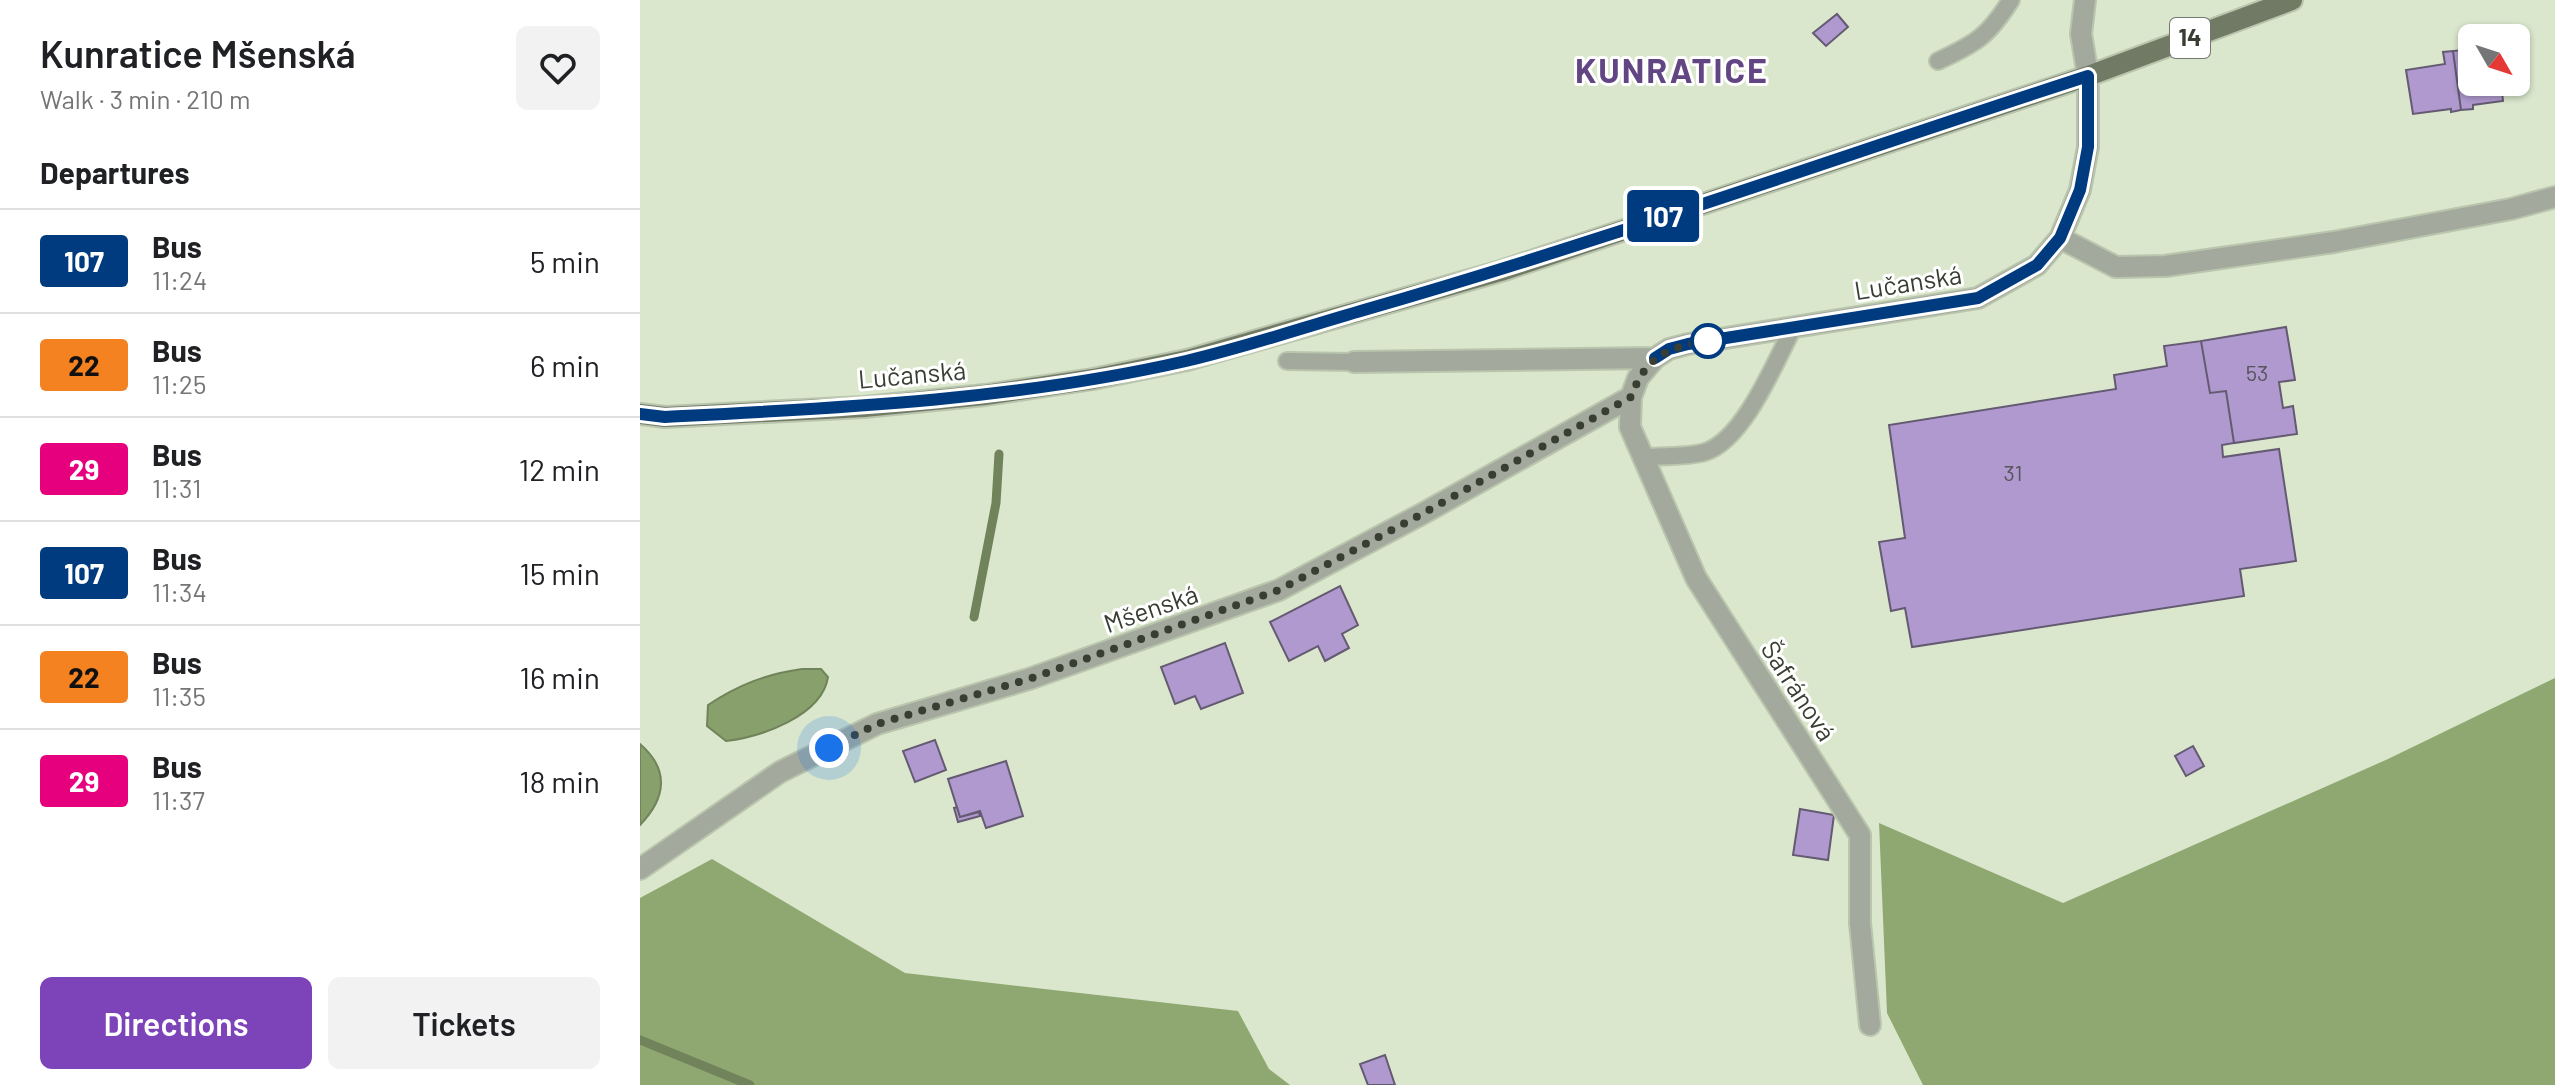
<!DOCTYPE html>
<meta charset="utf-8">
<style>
:root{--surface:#fff;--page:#f2f2f2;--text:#202124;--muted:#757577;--line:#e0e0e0;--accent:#7d43b9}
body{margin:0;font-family:Barlow,sans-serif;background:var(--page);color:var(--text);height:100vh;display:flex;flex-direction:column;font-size:30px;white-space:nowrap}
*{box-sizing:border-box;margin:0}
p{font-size:26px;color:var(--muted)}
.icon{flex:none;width:44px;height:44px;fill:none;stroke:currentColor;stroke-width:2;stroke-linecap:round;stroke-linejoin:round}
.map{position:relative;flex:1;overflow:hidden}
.sheet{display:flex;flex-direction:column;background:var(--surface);width:640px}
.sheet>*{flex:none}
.badge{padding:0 16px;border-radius:6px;font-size:28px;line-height:52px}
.needle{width:52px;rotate:129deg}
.buttons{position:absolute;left:1818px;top:24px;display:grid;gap:16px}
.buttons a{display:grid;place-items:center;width:72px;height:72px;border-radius:12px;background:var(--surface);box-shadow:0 2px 6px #0004;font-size:40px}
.you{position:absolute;width:40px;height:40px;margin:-20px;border:6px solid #fff;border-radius:50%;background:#1a73e8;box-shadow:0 0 0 12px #1a73e833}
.map>.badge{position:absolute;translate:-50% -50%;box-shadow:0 0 0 4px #fff}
h2{padding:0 40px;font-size:30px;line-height:72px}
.round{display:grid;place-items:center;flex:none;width:84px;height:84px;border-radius:12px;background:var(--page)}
.head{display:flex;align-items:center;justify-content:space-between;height:136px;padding:0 40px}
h1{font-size:38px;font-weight:600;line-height:60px}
.cta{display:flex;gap:16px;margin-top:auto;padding:16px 40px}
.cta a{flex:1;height:92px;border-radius:12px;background:var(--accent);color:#fff;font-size:32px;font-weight:600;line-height:92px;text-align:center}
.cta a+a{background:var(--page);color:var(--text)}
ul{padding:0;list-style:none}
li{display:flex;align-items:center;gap:24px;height:104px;padding:0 40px;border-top:2px solid var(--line)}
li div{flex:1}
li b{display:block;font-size:30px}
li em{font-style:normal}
li .badge{min-width:88px;font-weight:700;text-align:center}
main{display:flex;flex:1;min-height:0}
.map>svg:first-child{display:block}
.forest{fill:#8fa872}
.water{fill:#88a06b;stroke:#70835a;stroke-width:2}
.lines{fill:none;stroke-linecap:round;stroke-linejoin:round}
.stream{stroke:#70835a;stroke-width:9}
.building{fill:#af99ce;stroke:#645a72;stroke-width:2}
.service-casing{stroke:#bac5ad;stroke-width:20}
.minor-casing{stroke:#bac5ad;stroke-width:24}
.primary-casing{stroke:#bac5ad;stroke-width:24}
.service{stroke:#a3a99d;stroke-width:16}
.minor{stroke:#a3a99d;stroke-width:20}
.primary{stroke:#707a65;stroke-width:20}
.line-casing{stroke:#fff;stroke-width:18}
.line{stroke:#003b80;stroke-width:12}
.walk{stroke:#393e33;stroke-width:8;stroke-dasharray:0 14.4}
.stop-dot{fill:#fff;stroke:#003b80;stroke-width:4}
.labels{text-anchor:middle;stroke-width:6;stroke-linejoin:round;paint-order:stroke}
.number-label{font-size:22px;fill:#56555a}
.shield{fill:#fff;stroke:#747870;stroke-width:2}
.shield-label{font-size:24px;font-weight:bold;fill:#393e33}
.street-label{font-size:26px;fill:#393e33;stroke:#fff}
.district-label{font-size:34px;font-weight:bold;letter-spacing:2px;fill:#624683;stroke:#fff}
</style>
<main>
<section class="sheet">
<div class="head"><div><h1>Kunratice Mšenská</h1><p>Walk · 3 min · 210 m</p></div><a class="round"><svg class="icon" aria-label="heart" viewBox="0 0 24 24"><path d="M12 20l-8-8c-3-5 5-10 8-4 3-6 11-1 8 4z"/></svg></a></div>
<h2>Departures</h2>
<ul>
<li><span class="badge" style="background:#003b80;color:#fff">107</span><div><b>Bus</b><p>11:24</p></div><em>5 min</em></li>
<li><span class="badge" style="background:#f58220;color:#111">22</span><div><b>Bus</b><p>11:25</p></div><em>6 min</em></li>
<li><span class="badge" style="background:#e6007e;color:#fff">29</span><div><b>Bus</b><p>11:31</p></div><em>12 min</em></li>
<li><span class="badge" style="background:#003b80;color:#fff">107</span><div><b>Bus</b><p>11:34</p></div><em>15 min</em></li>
<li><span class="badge" style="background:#f58220;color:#111">22</span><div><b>Bus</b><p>11:35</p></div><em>16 min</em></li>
<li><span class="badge" style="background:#e6007e;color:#fff">29</span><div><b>Bus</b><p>11:37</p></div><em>18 min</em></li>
</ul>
<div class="cta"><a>Directions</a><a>Tickets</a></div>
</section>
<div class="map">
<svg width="1915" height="1085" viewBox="0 0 1915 1085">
<rect width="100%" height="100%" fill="#dae7cc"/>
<path class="forest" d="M1915,678V1085H1283L1247,1013L1239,823L1423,903L1748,759Z
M72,859L265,973L598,1011L629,1069L650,1085H0V898Z"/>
<path class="water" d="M162,669H181L188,677C182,716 121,737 86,741L67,726L68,705C98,685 126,674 162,669Z
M0,744C30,770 26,798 0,825Z"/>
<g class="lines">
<path class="stream" d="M334,617L356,503L359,454
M0,1040L110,1085"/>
</g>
<path class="building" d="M1197,14L1208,27L1186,46L1173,33Z
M1829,49L1832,82H1861L1863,101L1833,105V109L1821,110L1813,51Z
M1813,51L1821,110L1811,112V109L1773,114L1766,70L1805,64L1803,52Z
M1646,327L1655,380L1639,382L1643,408L1653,406L1657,434L1594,443L1586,391L1570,393L1561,341Z
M1561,341L1570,393L1586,391L1594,443L1582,445L1583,457L1639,449L1656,561L1600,569L1604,596L1272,647L1265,608L1251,611L1239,542L1265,538L1249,425L1476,389L1474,375L1527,366L1524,346Z
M700,586L718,625L702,634L709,648L685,661L678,646L649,661L630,622Z
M585,643L603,693L561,709L555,696L535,704L521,667Z
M295,740L306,770L275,782L263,751Z
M1553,746L1564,766L1546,776L1535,756Z
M366,761L383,816L346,828L340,811L320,817L308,779Z
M317,807L320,817L339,812L340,816L318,822L314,808Z
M1160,809L1194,815L1188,860L1153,855Z
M745,1055L755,1085H728L720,1064Z"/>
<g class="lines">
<defs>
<path id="service" d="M1298,61C1337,43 1348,36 1371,0
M647,361L714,362
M1003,457C1021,456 1049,457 1065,452C1104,440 1135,362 1153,328"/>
<path id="minor" d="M1420,238L1476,267L1525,266L1694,242L1871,209L1915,197
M1015,358L998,378L991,397L990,427L1056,578L1220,835V923L1230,1025
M714,362L1015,358L1029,349L1048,344L1338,298L1397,265L1420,238L1440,190L1448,147V76L1441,34L1445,0
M0,869L140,772L237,724L389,679L639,590L782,514L991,397"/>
<path id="primary" d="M0,414L25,417L224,407L345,395L453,379L547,360L861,271L1448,76L1652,0"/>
</defs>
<use href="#service" class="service-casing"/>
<use href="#minor" class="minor-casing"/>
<use href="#primary" class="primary-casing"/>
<use href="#service" class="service"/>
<use href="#minor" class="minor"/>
<use href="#primary" class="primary"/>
</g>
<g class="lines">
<defs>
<path id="line" d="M0,414L25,417C199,408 375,400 546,361C606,347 665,327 724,310C968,240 1207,154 1448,76V147L1440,190L1420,238L1397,265L1338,298L1048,344L1029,349L1015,358"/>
</defs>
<use href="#line" class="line-casing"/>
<use href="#line" class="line"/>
<path class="walk" d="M189,748L237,724L389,679L639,590L782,514L991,397C1007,353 1031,346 1075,340L1068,341"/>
</g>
<circle class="stop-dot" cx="1068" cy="341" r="16"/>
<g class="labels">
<g class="number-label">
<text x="1617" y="381">53</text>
<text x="1373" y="481">31</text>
</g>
<rect class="shield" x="1530" y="18" width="40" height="40" rx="6"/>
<g class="shield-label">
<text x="1550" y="46">14</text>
</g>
<g class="street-label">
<text transform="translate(1268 283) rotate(-9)" y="9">Lučanská</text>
<text transform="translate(272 375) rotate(-5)" y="9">Lučanská</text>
<text transform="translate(511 609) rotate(-19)" y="9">Mšenská</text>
<text transform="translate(1158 691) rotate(57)" y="9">Šafránová</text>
</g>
<g class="district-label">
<text x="1032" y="83">KUNRATICE</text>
</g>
</g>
</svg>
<div class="buttons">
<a><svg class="needle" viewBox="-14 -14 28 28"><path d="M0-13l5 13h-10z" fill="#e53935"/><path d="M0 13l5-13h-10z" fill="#757577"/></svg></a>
</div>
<div class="you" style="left:189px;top:748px"></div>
<b class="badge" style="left:1023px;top:216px;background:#003b80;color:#fff">107</b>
</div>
</main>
